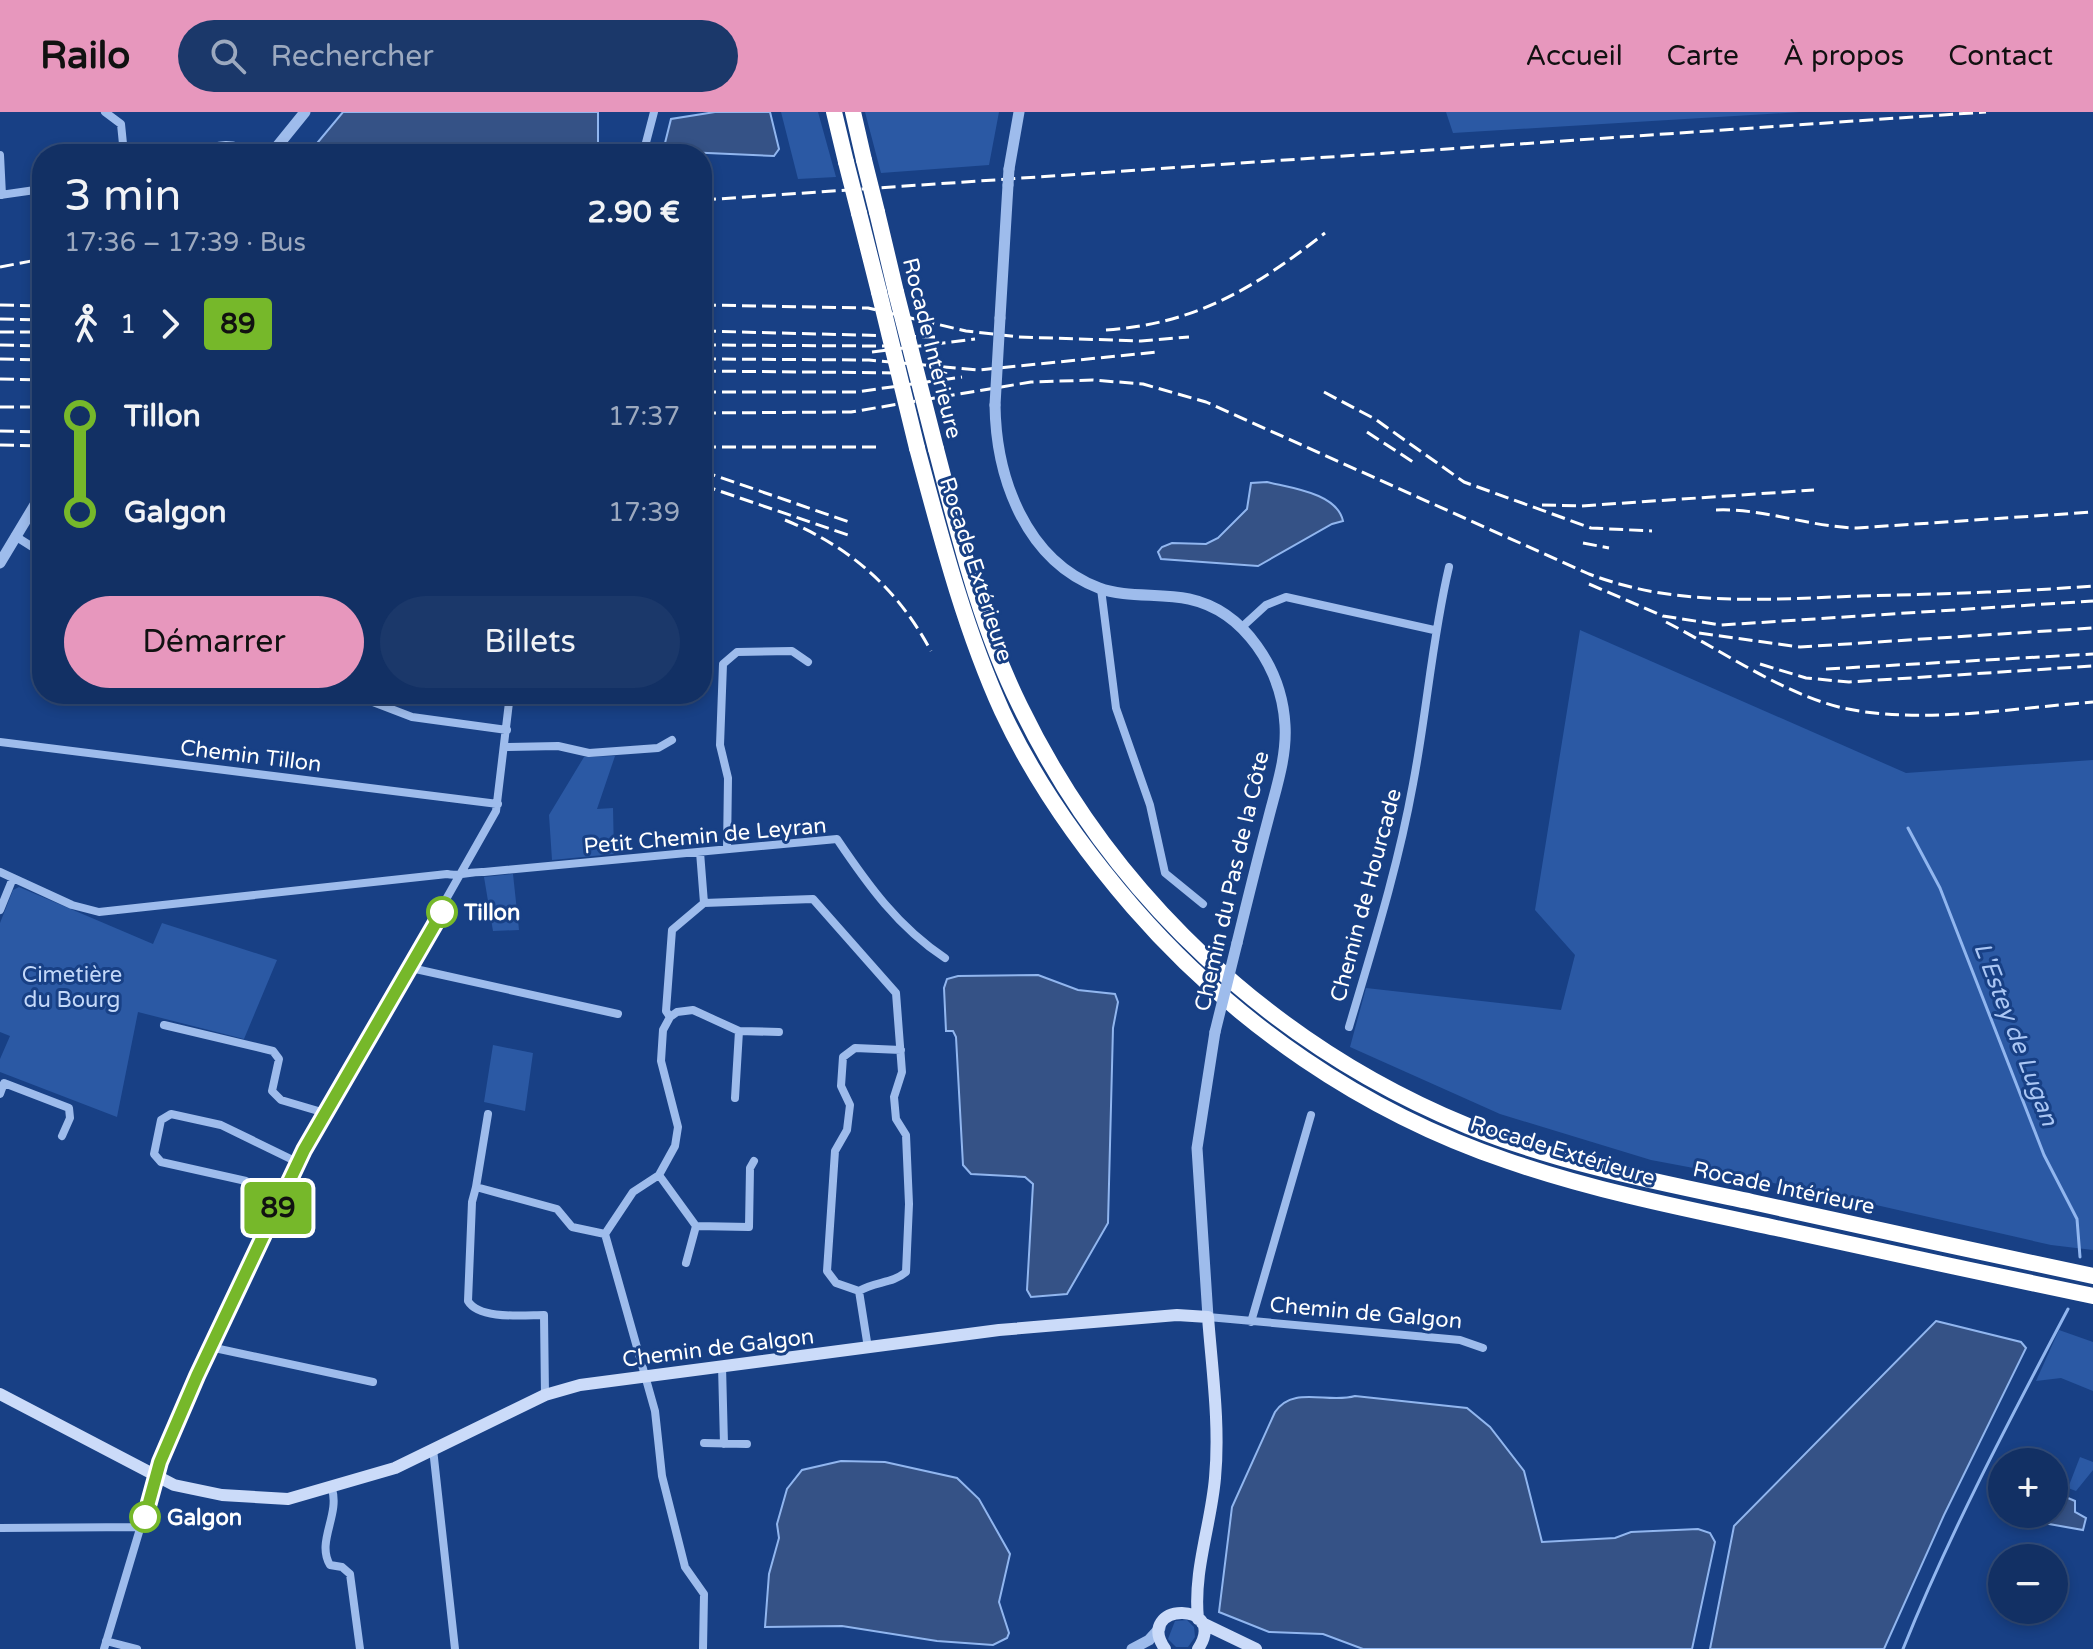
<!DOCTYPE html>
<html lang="fr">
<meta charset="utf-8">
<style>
:root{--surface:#123064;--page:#1b386a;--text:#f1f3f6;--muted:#9ca9bf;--line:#314b78;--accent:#e797bd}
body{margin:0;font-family:"Varela Round",sans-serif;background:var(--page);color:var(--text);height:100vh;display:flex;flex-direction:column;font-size:30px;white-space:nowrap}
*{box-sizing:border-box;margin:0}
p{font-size:26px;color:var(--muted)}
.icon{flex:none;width:44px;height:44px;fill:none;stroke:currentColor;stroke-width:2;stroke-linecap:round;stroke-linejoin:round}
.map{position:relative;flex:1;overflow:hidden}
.sheet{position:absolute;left:32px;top:32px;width:680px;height:560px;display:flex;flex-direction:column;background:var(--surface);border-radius:32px;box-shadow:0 4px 12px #0003,0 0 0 2px var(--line)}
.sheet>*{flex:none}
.badge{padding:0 16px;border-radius:6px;font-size:28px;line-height:52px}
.controls{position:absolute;left:1988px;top:1336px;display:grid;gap:16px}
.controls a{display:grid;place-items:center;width:80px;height:80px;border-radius:50%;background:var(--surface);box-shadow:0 4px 12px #0003,0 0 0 2px var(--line);font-size:40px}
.map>.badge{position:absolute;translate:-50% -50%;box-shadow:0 0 0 4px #fff}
.legs{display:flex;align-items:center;gap:12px;height:88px;padding:0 32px;font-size:26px}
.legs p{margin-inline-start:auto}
.headline{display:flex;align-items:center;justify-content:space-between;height:136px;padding:0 32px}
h1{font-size:44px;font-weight:600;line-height:60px}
.button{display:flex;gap:16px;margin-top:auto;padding:16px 32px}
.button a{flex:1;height:92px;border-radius:48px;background:var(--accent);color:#111;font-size:32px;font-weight:600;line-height:92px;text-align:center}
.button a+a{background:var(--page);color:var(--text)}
ul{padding:0 32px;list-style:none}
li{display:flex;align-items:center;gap:28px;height:96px;font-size:30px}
li i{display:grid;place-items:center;width:12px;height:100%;margin:0 10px;background:currentColor}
li i::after{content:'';width:20px;height:20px;margin:-10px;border:6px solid;border-radius:50%;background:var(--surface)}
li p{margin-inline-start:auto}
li:first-child i{background:linear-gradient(#0000 50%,currentColor 0)}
li:last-child i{background:linear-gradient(currentColor 50%,#0000 0)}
header{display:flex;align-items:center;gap:48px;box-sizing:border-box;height:112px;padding:0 40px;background:var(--accent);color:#111}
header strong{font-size:38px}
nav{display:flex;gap:44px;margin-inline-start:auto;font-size:28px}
.search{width:560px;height:72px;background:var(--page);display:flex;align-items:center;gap:20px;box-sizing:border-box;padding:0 28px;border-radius:44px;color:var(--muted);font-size:30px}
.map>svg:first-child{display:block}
.green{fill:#2b59a4}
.water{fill:#355286;stroke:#91b6ef;stroke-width:2}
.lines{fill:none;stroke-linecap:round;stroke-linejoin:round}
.stream{stroke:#91b6ef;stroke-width:3}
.minor{stroke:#9ebcec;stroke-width:8}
.tertiary{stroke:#9ebcec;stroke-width:11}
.secondary{stroke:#cbdbf9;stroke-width:12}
.motorway{stroke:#fff;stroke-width:16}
.rail{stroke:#fff;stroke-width:3;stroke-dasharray:14 6;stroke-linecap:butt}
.tertiary-bridge{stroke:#9ebcec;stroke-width:11}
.motorway-bridge{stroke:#fff;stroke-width:16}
.line-1-casing{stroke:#fff;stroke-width:18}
.line-1{stroke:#76b82a;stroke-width:12}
.stop-1-dot{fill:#fff;stroke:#76b82a;stroke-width:4}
.labels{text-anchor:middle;stroke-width:6;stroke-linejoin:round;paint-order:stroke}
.street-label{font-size:22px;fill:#fff;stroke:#184085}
.stop-label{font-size:22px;font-weight:bold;fill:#fff;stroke:#184085;text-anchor:start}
.park-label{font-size:22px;fill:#c3d8f9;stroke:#184085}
.water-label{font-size:24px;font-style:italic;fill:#aac6f4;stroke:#184085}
</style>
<header>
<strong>Railo</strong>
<div class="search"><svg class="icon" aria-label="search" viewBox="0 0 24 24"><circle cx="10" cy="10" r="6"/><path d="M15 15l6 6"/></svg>Rechercher</div>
<nav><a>Accueil</a><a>Carte</a><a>À propos</a><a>Contact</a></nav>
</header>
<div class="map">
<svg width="2093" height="1537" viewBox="0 0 2093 1537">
<rect width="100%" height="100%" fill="#184085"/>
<path class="green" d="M781,0H818L836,65L798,67Z
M865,0H999L989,53L881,61Z
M1446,0H1801L1453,21Z
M1580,518L1906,661L2093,648V1138L2051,1133L1806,1077L1651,1048L1500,1002L1350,935L1366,876L1561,898L1575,843L1535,798Z
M615,644L597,697L613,696L614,742L552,748L549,703L584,645Z
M513,762L519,818L493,819L484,765Z
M19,775L153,832L162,811L277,848L244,927L138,900L117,1005L0,960V947L10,924L0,920V811L13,778Z
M493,933L533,941L525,999L484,990Z
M2059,1218L2093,1230V1279L2061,1266L2036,1269Z
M2080,1345L2093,1350V1358L2076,1379L2068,1376Z
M1187,1508L1194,1515L1195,1525L1188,1535H1176L1168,1527L1175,1509Z"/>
<path class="water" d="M343,0H598V42H308Z
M715,0H770L779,37L774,44L663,39L671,7Z
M1267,370C1291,376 1337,381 1343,409L1332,412L1258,454L1161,447L1158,440L1162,435L1172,431L1206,432L1218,426L1247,397L1251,371Z
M1038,863L1078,878L1115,882L1118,890L1113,916L1108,1111L1067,1182L1031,1185L1027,1178L1033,1072L1025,1065L971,1062L963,1053L956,925L953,919H946L944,876L947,867L958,864Z
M1936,1209L2021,1230L2026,1236L1944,1403L1884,1537H1710L1734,1414Z
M1355,1284L1467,1296L1490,1315L1524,1359L1542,1430L1615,1426L1631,1420L1698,1417L1710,1421L1715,1430L1692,1537H1363L1323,1522L1269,1520L1219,1500L1232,1395L1275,1300C1293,1273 1328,1292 1355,1284Z
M841,1349L885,1350L957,1366L979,1387L1010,1442L999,1490L1009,1521L1007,1526L993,1533L937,1529L842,1514L765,1515L769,1462L779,1426L777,1412L787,1377L802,1358Z
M2054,1380L2075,1389V1400L2086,1406L2083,1418L2032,1409L2031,1402H2054Z"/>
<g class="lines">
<path class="stream" d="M1908,716L1940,776L2044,1043L2077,1107L2080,1145
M1903,1537C1950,1420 2009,1309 2068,1197"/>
<path class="minor" d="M105,0L121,12L124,42
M193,42C219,31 232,29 258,42
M643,42L654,0
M0,43L2,83
M0,83L42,77
M15,424L42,441
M1101,477L1116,596L1150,693L1165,761L1203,792
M1242,515L1266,493L1286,485L1434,518
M352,582L412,605L507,618
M0,630L498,692
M506,635L558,634L589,641L658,636L672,628
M727,737L728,666L720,633L723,552L737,540L792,539L808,550
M0,760L72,793L99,800L447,762C459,765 471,759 484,760L837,727C868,773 898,815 945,846
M704,791L813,787L896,881L902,960L894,985L896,1007L906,1023L909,1092L906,1160C892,1172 875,1169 859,1179
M0,798L13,766
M411,856L618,902
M670,905L666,899L672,818L704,791L700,740
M164,913L273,939L279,947L272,979L281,988L325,1001
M1349,915C1373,834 1398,755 1413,672C1427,599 1432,527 1449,455
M0,982L4,971L69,996L70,1006L62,1024
M735,986L739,919
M488,1002L476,1075L557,1097L572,1115L605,1122
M659,1063L696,1114L749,1115L750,1056L754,1049
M476,1075L472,1090L468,1189C479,1208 525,1203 544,1203L545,1283
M282,1086L246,1069L161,1050L154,1042L161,1008L171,1002L221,1013L299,1051
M686,1151L696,1114
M1208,1205L1460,1228L1483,1236
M1251,1210L1311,1003
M210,1235L373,1270
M868,1236L859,1179L836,1171L827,1159L835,1039L847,1018L850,993L841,974L843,945L855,936L901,938
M722,1254L724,1332
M704,1331L747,1332
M433,1337L455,1537
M332,1377C340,1403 316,1430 330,1453L342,1455L350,1462L360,1537
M0,1416L142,1415
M106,1529L137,1537
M104,1537L160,1350L209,1237L304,1038L496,699L510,582
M703,1537L704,1482L685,1455L662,1364L655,1299L605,1122L633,1080L659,1063L675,1034L678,1015L661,949L663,918L670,905L677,900L693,898L739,919L779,920"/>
<path class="tertiary" d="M271,42L305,0
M1009,57L1019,0
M1000,206L1008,73
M995,293C996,365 1025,448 1099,476C1125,486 1160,481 1189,487C1245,499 1282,558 1285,613C1287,645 1276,676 1268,708C1257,749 1247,790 1237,831
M0,451L42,381
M1208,1205L1197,1036L1215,920
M1132,1537L1149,1528L1160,1516"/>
<path class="secondary" d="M0,1282L174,1373L222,1383L288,1387L395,1356L545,1283L580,1273L999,1218L1177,1203L1208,1205C1212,1258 1220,1313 1215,1366C1211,1413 1193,1459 1198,1507
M1202,1511L1256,1537
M1165,1537C1133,1490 1230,1488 1198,1537"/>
<path class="motorway" d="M834,0L846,50
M853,0L864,48
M877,100L896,180
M859,101L879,180
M917,336C941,425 964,515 1002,599C1035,670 1083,737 1133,795C1234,911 1363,1000 1508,1049C1595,1079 1686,1097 1776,1116C1882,1139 1987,1162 2093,1184
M936,337C959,424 980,513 1020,594C1112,784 1273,934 1468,1014C1558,1051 1657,1070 1752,1090C1866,1115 1979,1140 2093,1164"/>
<path class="rail" d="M702,88L1986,0
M0,155L42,147
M0,193L42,194
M702,193L868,196L966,219L1019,225L1141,229L1189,225
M0,207L42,208
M1106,218C1196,212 1256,175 1325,121
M702,219L935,225
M0,220H42
M0,233L42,234
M702,233L884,234
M872,240L975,227
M0,247L42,248
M702,247L869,248L978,258L1157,240
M702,259L906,261
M0,267L42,268
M702,280H856L962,265
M1324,280L1375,307L1464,370L1591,416L1652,419
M0,295H42
M702,301L851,300L1031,270L1093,268L1143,272L1206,290L1589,462C1678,496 1768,487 1861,484C1938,482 2016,480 2093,474
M0,319L42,320
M1367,320L1413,350
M0,333L40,334
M702,335H878
M702,359L852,411
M702,373L848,423
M1542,393L1581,394L1814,378
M1716,398C1764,396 1809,415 1857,416L2093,400
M785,408C850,435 897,476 931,539
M1583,431L1609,436
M1589,472L1663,504L1721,513L2093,489
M1666,510C1719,537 1768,572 1825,591C1901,616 2013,596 2093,590
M1699,521L1800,535L2093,516
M1760,552L1806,566L1849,570L2093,554
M1826,557L2093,542"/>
<path class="tertiary-bridge" d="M1008,73L1009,57
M995,293L1000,206
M1215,920L1237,831"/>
<path class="motorway-bridge" d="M864,48L877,100
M846,50L859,101
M879,180L917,336
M896,180L936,337"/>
</g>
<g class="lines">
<defs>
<path id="line-1" d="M145,1405L160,1350L197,1264L304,1038L442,800"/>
</defs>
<use href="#line-1" class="line-1-casing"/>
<use href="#line-1" class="line-1"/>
</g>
<g class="stop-1-dot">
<circle cx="442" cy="800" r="14"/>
<circle cx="145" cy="1405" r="14"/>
</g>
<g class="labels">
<g class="street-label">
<text transform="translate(933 236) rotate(76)" y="8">Rocade Intérieure</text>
<text transform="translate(977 457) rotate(72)" y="8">Rocade Extérieure</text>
<text transform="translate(251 643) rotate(7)" y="8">Chemin Tillon</text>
<text transform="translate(705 723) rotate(-5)" y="8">Petit Chemin de Leyran</text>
<text transform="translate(1231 769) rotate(-77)" y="8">Chemin du Pas de la Côte</text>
<text transform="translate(1365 783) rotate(-75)" y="8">Chemin de Hourcade</text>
<text transform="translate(1563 1038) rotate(17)" y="8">Rocade Extérieure</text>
<text transform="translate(1784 1075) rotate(12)" y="8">Rocade Intérieure</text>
<text transform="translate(1366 1200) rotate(5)" y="8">Chemin de Galgon</text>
<text transform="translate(718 1235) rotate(-7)" y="8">Chemin de Galgon</text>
</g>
<g class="stop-label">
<text x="464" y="808">Tillon</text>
<text x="167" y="1413">Galgon</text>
</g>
<g class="park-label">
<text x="72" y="870">Cimetière<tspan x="72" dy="25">du Bourg</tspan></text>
</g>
<g class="water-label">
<text transform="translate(2016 922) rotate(69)" y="8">L'Estey de Lugan</text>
</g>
</g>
</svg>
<div class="controls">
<a>+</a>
<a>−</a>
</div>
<b class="badge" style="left:278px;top:1096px;background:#76b82a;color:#111">89</b>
<section class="sheet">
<div class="headline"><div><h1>3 min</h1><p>17:36 – 17:39 · Bus</p></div><b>2.90 €</b></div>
<div class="legs"><svg class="icon" aria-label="walk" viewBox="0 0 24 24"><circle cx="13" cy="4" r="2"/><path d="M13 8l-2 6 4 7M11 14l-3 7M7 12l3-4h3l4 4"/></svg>1<svg class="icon" aria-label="forward" viewBox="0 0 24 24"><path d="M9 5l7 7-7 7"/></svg><b class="badge" style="background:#76b82a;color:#111">89</b></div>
<ul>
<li><i style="color:#76b82a"></i><b>Tillon</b><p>17:37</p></li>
<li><i style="color:#76b82a"></i><b>Galgon</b><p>17:39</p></li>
</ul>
<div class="button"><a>Démarrer</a><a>Billets</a></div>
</section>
</div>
